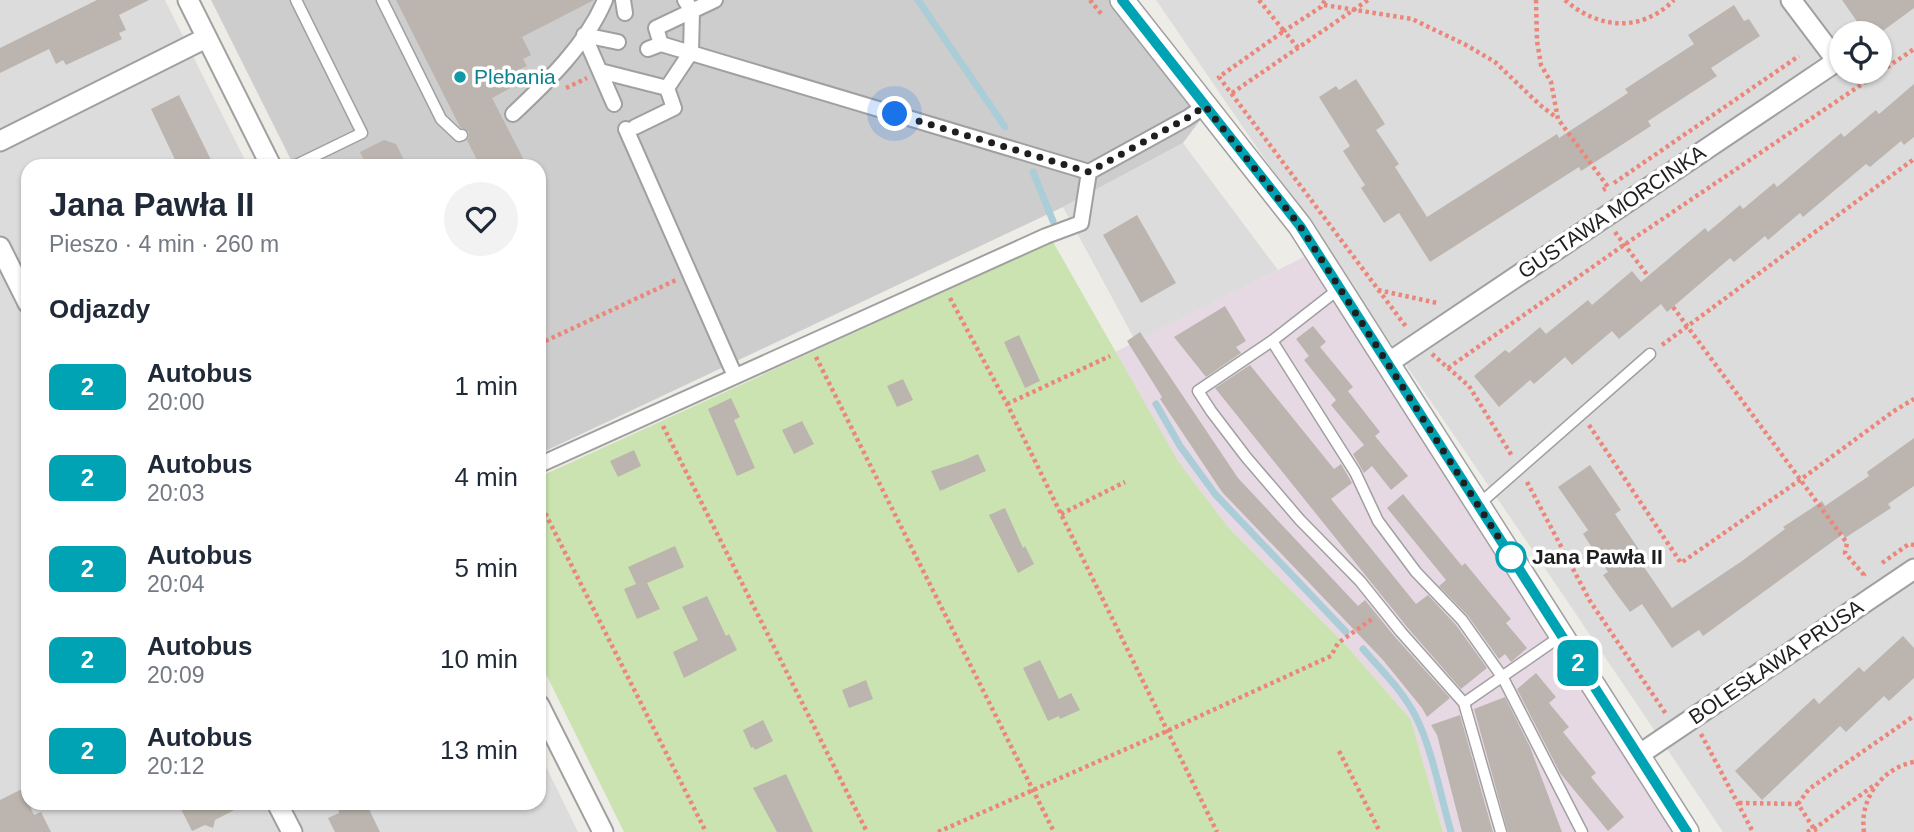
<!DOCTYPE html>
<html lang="pl">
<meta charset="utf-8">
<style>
:root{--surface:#fff;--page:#f2f2f3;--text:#1f2937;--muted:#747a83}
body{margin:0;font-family:Helvetica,sans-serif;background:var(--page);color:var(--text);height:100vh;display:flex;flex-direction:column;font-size:26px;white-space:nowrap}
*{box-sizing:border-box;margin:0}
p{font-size:23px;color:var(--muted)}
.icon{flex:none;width:38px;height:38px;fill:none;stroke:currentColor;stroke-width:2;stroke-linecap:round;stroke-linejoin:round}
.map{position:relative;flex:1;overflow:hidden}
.panel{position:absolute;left:21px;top:159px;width:525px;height:651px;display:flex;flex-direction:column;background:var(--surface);border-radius:21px;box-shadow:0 2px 5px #0004}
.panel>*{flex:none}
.badge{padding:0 14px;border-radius:10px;font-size:24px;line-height:46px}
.buttons{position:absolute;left:1829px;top:21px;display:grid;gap:14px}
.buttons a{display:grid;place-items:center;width:63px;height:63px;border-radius:50%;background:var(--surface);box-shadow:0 2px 5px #0004;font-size:35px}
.you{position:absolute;width:35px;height:35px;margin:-18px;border:5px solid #fff;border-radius:50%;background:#1a73e8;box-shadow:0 0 0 10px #1a73e833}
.map>.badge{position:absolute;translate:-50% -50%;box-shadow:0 0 0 4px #fff}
h2{padding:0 28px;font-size:26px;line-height:63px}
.round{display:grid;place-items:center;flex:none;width:74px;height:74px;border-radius:37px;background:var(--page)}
.overview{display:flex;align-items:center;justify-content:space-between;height:119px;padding:0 28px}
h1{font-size:33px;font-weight:700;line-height:52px}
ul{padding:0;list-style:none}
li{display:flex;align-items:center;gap:21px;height:91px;padding:0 28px}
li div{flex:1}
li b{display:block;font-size:26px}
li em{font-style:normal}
li .badge{min-width:77px;font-weight:700;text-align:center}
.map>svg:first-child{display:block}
.residential{fill:#dddcdc;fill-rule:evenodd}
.industrial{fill:#e7d9e4}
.religious{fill:#cdcdcd}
.grass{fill:#cae3b1}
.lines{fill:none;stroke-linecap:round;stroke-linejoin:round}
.stream{stroke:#abcdd8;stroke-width:7}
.building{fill:#bcb5af}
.service-casing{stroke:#a0a0a0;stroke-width:13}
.pedestrian-casing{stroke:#a0a0a0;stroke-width:18}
.minor-casing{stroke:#a0a0a0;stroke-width:23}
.tertiary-casing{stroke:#a0a0a0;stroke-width:26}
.path{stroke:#eb867a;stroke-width:4.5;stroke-dasharray:3.5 3.5;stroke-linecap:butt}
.service{stroke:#fff;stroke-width:10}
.pedestrian{stroke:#fff;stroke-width:14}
.minor{stroke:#fff;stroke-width:19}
.tertiary{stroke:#fff;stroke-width:23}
.line-casing{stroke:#fff;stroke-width:16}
.line{stroke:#00a3b4;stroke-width:10}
.walk{stroke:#1f1f1f;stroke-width:7;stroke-dasharray:0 12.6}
.culture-dot{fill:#0f9aa8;stroke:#fff;stroke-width:2.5}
.stop-dot{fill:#fff;stroke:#00a3b4;stroke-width:3.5}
.labels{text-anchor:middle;stroke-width:7;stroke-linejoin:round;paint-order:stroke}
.culture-label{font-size:21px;fill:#0d838f;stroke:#fff;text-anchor:start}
.street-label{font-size:21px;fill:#1f1f1f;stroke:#fff}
.stop-label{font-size:21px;font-weight:bold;fill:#1f1f1f;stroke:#fff;text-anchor:start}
</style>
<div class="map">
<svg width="1914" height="832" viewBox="0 0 1914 832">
<rect width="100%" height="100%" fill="#eeece6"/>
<path class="residential" d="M0,0H165L248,166H28V803H539V752L578,832H0Z
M1156,0H1914V832H1723L1536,555ZM1841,33H1880V72H1841Z
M1183,143L1278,270L1136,342L1063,207Z"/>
<path class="industrial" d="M1304,257L1669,811L1677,832H1443L1411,720L1346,645L1228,527L1178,461L1115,352Z"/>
<path class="religious" d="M211,0H1124L1204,115L1183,143L1063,207L539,454V166H294Z"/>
<path class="grass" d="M1053,242L1178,461L1228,527L1346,645L1411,720L1443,832H624L539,660V477Z"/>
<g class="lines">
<path class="stream" d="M918,0L1005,127
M1033,172L1053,221
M1156,404L1180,446L1215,494L1346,632
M1363,649C1382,671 1403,691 1416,717C1432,749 1441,797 1451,832"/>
</g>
<path class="building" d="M97,0H149L119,15L126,30L119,33L122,39L66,65L63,60L56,64L49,49L0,73V48Z
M396,0H594L522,37L531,55L523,59L527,66L521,69L524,75L518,78L520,83L492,98L527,166H480L467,140L469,137V132L460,127Z
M1842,0H1914V8L1880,33H1865Z
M1734,5L1744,21L1749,19L1760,36L1711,68L1717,76L1648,121L1651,126L1581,171L1579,167L1430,262L1399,213L1384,223L1361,188L1365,185L1343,151L1350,146L1319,97L1336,86L1339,90L1356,79L1385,124L1376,130L1399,164L1395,167L1427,217L1557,134L1559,138L1628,93L1625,89L1694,44L1688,35Z
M1914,84V137L1904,145L1901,141L1870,167L1866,164L1803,217L1800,213L1768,240L1765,236L1734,262L1730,258L1667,312L1661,304L1619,339L1612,331L1572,365L1565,357L1534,384L1530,380L1499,407L1474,376L1505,350L1509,353L1540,327L1546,334L1588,300L1592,305L1632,271L1641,282L1705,228L1708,232L1740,205L1743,209L1774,183L1777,187L1841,133L1844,137L1876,110L1879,114Z
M179,95L214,166H178L151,109Z
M384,140L396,144L407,166H367L360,152Z
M1137,215L1176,283L1141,303L1103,235Z
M1225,306L1246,341L1236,347L1241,353L1206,377L1174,337Z
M1313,326L1326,342L1320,347L1353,387L1348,391L1380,432L1375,436L1408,476L1391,490L1372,466L1364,473L1353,454L1364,445L1331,405L1336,400L1304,360L1309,356L1296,339Z
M1140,332L1238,478L1358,606L1365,600L1395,637L1450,698L1427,717L1422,708L1383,660L1222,492L1160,399L1162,397L1127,341Z
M1019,335L1040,381L1025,388L1004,342Z
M1250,365L1334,469L1341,464L1348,476L1352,483L1331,499L1416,604L1428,595L1456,625L1487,668L1461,689L1407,627L1215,388Z
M903,379L913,400L897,407L887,386Z
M731,398L740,417L734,420L755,468L737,476L708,409Z
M802,421L814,444L794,454L782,430Z
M1914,438V486L1888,504L1891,508L1845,538L1843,534L1703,636L1699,630L1672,648L1642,604L1630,612L1618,596L1603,575L1608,572L1583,534L1588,530L1558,487L1590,465L1621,510L1615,514L1640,551L1635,554L1672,608L1742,561L1785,529L1783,527L1812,508L1822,501L1825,506L1869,476L1867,472Z
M634,450L641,466L618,477L610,461Z
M978,454L986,471L940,491L931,471L962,461Z
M1403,494L1462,566L1465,563L1511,619L1506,623L1527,648L1511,662L1505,654L1499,659L1468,616L1439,586L1446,580L1387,508Z
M1005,508L1023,548L1025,546L1034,564L1018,573L989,515Z
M675,546L684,567L647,583L660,609L637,619L624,589L636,584L628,567Z
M707,596L726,636L729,634L737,650L684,678L673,652L698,640L682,607Z
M1903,636L1914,648V678L1889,701L1884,696L1846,732L1840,726L1762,800L1735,771L1814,698L1819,704L1859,667L1864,672Z
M1040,660L1059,699L1071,693L1080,710L1060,719L1059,716L1048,721L1023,668Z
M1536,673L1556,697L1549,703L1569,727L1563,732L1596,773L1591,777L1624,817L1608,831L1560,773L1517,689Z
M866,680L873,699L849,708L842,690Z
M1505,697L1530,747L1562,832H1508L1474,709Z
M1460,715L1493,832H1462L1437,735L1431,725Z
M763,720L773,741L755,750L753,747L751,748L743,730Z
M786,774L813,832H777L753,788Z
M22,789L34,815L41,812L51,832H0V800Z
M178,803H248L215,820L213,828L205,825L192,831Z
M338,803H347L351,807L359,803H366L380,832H335L328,818L339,813Z"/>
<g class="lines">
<defs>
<path id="service" d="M382,0L441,119L459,136L462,135
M294,166L362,133L296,0
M1340,288L1272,341L1198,391L1211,411L1246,457L1300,520L1360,581L1401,632L1464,703L1501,832
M1272,341L1355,472L1378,521L1416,572L1462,620L1503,678L1582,832
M1478,505L1650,354
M1464,703L1561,636"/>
<path id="pedestrian" d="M623,0L625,13
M584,35L614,104
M584,35L618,42
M661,44L1089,172L1187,118L1205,106
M648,49L661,44L656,28L715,0
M600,71L667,88
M513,114C548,81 586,45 605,0
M635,127L674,108L667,88L691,52L692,11L685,0
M626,129L735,376
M539,465L1046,236L1081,223L1089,172"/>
<path id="minor" d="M188,0L271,166
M0,141L206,38
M0,247L28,303
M1388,363L1837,61L1791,0
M539,705L603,832
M1637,756L1914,569
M277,803L292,832"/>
<path id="tertiary" d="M1122,0L1300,226L1687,832"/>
</defs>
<use href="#service" class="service-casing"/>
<use href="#pedestrian" class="pedestrian-casing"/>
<use href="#minor" class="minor-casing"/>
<use href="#tertiary" class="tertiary-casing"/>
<path class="path" d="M1090,0L1103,16
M1259,0L1284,31L1219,77L1407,328
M1536,0L1537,41L1541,65L1551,82L1558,119L1608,187L1603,190
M1565,0C1598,29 1641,33 1674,0
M1324,5L1412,19L1466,45L1495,62L1540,105L1557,118
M1298,48L1284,31L1321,7L1325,0
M566,88L587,78
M1232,93L1368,0
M1614,183L1799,56
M1615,232L1648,276
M1378,290L1437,303
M950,298L1007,404L1217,832
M1673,307L1847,543L1845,553L1864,575L1862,577
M539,344L676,280
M1662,345L1914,159
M1432,354L1469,386L1512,456
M816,357L1054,832
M1448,368L1624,245L1914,49
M1007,404L1110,356
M1589,425L1681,563L1800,480L1894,411L1914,399
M663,426L867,832
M1527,482L1590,601L1666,714
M539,501L706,832
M1061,514L1125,482
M1882,563L1909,544L1914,545
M1701,734L1753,832
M1339,751L1380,832
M1739,803L1798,804L1816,832
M1798,804L1809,789L1914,716
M938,832L1167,731L1331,656L1338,643L1372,619
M1807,832L1814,829L1873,786
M1864,832C1859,799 1882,768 1914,762"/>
<use href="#service" class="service"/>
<use href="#pedestrian" class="pedestrian"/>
<use href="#minor" class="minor"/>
<use href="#tertiary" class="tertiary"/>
</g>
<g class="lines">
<defs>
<path id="line" d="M1122,0L1300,226L1687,832"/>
</defs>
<use href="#line" class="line-casing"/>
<use href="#line" class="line"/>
<path class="walk" d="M895,114L1089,172L1187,118L1205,106L1300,226L1511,557"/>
</g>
<circle class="culture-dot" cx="460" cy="77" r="7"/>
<circle class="stop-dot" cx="1511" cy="557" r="14"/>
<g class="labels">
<g class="culture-label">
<text x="474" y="84">Plebania</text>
</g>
<g class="street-label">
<text transform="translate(1612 212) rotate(-34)" y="7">GUSTAWA MORCINKA</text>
<text transform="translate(1776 662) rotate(-34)" y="7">BOLESŁAWA PRUSA</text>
</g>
<g class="stop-label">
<text x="1532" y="564">Jana Pawła II</text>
</g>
</g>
</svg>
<div class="buttons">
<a><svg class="icon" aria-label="locate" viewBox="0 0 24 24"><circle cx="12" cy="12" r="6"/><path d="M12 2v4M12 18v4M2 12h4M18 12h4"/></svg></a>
</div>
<div class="you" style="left:895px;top:114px"></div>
<b class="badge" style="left:1578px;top:663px;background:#00a3b4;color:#fff">2</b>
<section class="panel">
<div class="overview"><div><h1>Jana Pawła II</h1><p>Pieszo · 4 min · 260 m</p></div><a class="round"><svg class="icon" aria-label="heart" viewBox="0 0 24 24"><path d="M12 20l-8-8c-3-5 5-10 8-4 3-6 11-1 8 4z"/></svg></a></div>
<h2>Odjazdy</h2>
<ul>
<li><span class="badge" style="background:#00a3b4;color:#fff">2</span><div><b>Autobus</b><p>20:00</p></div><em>1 min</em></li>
<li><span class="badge" style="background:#00a3b4;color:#fff">2</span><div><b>Autobus</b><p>20:03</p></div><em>4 min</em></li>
<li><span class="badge" style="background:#00a3b4;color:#fff">2</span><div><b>Autobus</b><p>20:04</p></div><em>5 min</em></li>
<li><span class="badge" style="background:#00a3b4;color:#fff">2</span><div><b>Autobus</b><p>20:09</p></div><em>10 min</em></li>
<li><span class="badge" style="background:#00a3b4;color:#fff">2</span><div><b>Autobus</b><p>20:12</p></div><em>13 min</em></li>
</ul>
</section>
</div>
